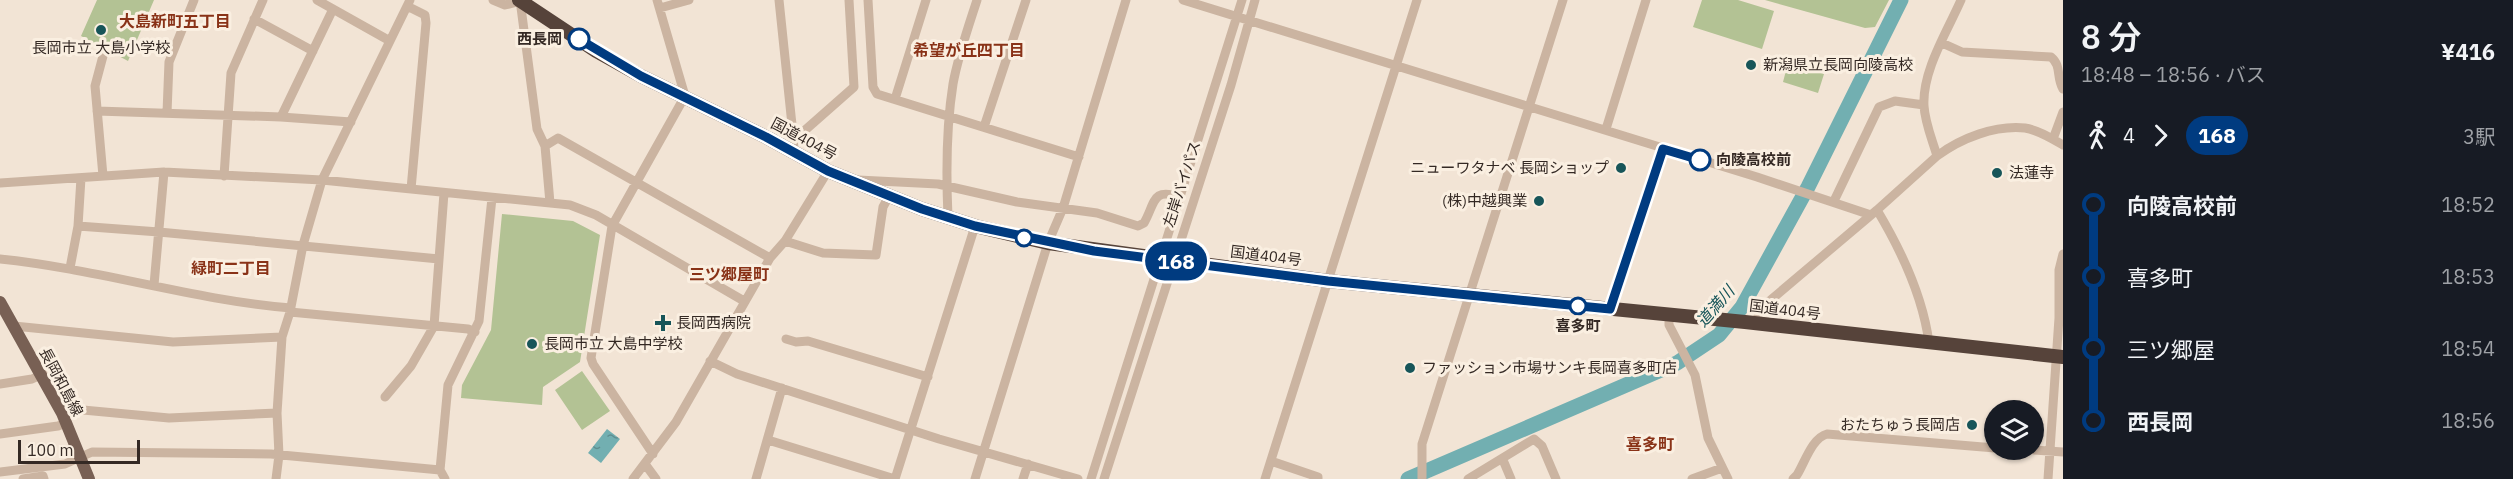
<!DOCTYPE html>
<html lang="ja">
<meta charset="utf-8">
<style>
:root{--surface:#171b24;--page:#242831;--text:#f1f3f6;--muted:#9ea1a6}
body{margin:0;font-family:"IBM Plex Sans","Noto Sans JP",sans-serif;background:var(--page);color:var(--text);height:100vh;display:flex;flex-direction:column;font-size:22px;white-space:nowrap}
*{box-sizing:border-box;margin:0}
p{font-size:20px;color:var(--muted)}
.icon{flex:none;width:33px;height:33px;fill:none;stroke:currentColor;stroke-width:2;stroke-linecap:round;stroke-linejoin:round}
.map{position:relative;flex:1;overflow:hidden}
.side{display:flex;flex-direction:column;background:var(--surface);width:450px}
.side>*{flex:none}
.badge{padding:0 12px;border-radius:20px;font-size:21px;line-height:39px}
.controls{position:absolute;left:1984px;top:400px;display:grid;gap:12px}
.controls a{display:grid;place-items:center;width:60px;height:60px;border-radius:50%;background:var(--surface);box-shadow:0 2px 4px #0004;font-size:30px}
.scale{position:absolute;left:18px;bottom:15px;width:122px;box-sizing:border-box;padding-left:6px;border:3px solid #342924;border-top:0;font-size:16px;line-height:21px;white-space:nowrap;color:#342924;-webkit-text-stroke:4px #faefe1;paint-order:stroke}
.map>.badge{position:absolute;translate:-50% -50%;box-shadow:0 0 0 3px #fff}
.legs{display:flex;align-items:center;gap:9px;height:66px;padding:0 18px;font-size:20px}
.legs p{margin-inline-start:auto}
.overview{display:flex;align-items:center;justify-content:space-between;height:102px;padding:0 18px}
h1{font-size:33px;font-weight:600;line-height:45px}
ul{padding:0 18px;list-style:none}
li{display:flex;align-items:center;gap:21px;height:72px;font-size:22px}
li i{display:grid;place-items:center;width:9px;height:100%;margin:0 8px;background:currentColor}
li i::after{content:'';width:15px;height:15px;margin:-8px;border:4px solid;border-radius:50%;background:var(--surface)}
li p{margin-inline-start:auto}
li:first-child i{background:linear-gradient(#0000 50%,currentColor 0)}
li:last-child i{background:linear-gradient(currentColor 50%,#0000 0)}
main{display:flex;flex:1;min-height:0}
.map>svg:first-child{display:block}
.park{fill:#b3c294}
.water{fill:url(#water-ripples)}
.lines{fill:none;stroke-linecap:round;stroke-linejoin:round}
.river{stroke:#72afb1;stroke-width:15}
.minor{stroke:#cbb4a1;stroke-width:9}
.major{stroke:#786054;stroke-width:12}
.highway{stroke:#56433a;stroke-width:14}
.line-1-casing{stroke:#fff;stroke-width:14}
.line-1{stroke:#003b80;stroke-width:9}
.poi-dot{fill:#175559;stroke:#faefe1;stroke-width:2}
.stop-1-dot{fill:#fff;stroke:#003b80;stroke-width:3}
.labels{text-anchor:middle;stroke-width:6;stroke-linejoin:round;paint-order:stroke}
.stop-label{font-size:15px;font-weight:bold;fill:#342924;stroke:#faefe1;text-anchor:end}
.poi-label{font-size:15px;fill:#342924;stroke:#faefe1;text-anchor:start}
.street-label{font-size:15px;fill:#342924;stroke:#faefe1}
.neighbourhood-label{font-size:16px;font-weight:bold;fill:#893217;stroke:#faefe1}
.water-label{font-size:16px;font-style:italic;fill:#175559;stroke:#faefe1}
</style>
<main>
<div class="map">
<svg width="2063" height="479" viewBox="0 0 2063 479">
<defs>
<pattern id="water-ripples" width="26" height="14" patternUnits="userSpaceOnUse" patternTransform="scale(1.5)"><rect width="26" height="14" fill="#72afb1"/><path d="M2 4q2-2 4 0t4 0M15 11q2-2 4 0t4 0" fill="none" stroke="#5e8e90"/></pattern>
</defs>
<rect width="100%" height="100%" fill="#f2e4d5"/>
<path class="park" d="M97,0H154L128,61L81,36Z
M1702,0H1738L1774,11L1762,49L1693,27Z
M1765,0H1889L1875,27L1865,28Z
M1788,63L1824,74L1818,93L1783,82Z
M502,214L573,221L600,235L580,362L543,387L542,405L461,398L462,385L491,330Z
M582,371L610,411L582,430L555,390Z"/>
<path class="water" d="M607,429L620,439L601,463L588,453Z"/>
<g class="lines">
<path class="river" d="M1408,479L1677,363L1719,335L1742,307L1808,187L1901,0"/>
<path class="minor" d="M317,0L390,41
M493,0L505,5L521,1
M520,0L537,129L545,146L550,203
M779,0L794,144
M868,0L873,87L877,94L1079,157
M1183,0L1757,177L1871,215
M407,6L425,15L426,23L411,189
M660,8L689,0
M254,19L313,51
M1942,43L1962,52L2051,57C2062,66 2056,78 2063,89
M103,56L95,86L103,176
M895,99L926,0
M97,111L281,117L351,122
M167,113L169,62L194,0
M281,117L333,9
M984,127L1026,0
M1606,129L1646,0
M795,139L854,87L849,0
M2053,139L2063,112
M545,146L558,138L770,258
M1937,156C1961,138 1995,125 2025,128C2038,130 2051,138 2063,145
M224,176L231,73L263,0
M858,180L938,184L1017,202L1097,213L1138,226L1144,223C1155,204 1152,187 1179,197
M0,183L164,172L322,180L570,205L596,215L744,301
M1834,201L1879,107L1895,101L1924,105
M1877,210C1901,250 1923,297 1929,343
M948,217C946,173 946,128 953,84C958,56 968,28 977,0
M78,226L159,232L439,259
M785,241L823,253L876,255L883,207L889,196
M0,259C98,269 193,300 291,308
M70,268L78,226L81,178
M154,285L164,172
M1610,309L1663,149
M290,312L468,329L475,332
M1669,315V325L1695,375L1708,438L1728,479
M1756,324L1760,309L1877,210L1937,156C1932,139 1925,123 1924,106C1922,71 1947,32 1961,0
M14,326L173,342L282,337
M786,339L796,342L808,341L928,377
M710,361L737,374L939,439L1078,479
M0,384L32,379L43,374
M385,397L411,366L434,326L444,193
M62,413L83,410L169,418L277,413
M0,434L58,426L66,423
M768,440L895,479
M2034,450L2063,452
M653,454L593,364L591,358L612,226L685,96L657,0
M1503,460L1511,479
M1271,461L1318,477V479
M645,464L656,479
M0,472L65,464L92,452L271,454L440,470
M23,479L43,476L44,479
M276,479L279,455L277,413L282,337L290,312L303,245L322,180L410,0
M445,479L440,470L448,385L479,321L492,198
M633,479L676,422L770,258L785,241L828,171
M756,479L782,388
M895,479L975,226
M975,479L1048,243L1063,208L1126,0
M1023,479L1028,464
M1091,479L1242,0
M1104,479L1231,85L1255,0
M1265,479L1417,0
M1422,479V444L1563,0
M1468,479L1534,439L1542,446L1556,479
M1692,479L1722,468
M1793,479L1797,475C1805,462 1812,438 1827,434L1995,448
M2048,479L2059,318V270L2063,254"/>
<path class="major" d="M0,302L62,413L89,479"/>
<path class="highway" d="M519,0L596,51L641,76L766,137L828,171L922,209L975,226L1048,243L1328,281L1745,322L2063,357"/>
</g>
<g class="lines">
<defs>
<path id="line-1" d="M579,39L641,76L766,137L828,171L922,209L975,226L1094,251L1328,281L1610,309L1663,149L1700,160"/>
</defs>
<use href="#line-1" class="line-1-casing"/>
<use href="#line-1" class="line-1"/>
</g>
<g class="poi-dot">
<circle cx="101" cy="30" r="6"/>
<circle cx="1751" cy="65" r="6"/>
<circle cx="1621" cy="168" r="6"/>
<circle cx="1997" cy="173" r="6"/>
<circle cx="1539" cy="201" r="6"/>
<path d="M660 314h6v6h6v6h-6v6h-6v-6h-6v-6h6z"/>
<circle cx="532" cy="344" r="6"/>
<circle cx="1410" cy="368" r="6"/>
<circle cx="1972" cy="425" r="6"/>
</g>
<g class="stop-1-dot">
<circle cx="579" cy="39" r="10"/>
<circle cx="1700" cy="160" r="10"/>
<circle cx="1024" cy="238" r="8"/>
<circle cx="1578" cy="306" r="8"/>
</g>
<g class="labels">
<g class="stop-label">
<text x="562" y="44">西長岡</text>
<text x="1716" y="165" text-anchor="start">向陵高校前</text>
<text x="1578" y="331" text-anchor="middle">喜多町</text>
</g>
<g class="poi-label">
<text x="101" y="53" text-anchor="middle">長岡市立 大島小学校</text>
<text x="1763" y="70">新潟県立長岡向陵高校</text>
<text x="1609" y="173" text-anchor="end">ニューワタナベ 長岡ショップ</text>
<text x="2009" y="178">法蓮寺</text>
<text x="1527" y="206" text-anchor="end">(株)中越興業</text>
<text x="676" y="328">長岡西病院</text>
<text x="544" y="349">長岡市立 大島中学校</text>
<text x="1422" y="373">ファッション市場サンキ長岡喜多町店</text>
<text x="1960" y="430" text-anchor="end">おたちゅう長岡店</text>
</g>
<g class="street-label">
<text transform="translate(804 139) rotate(28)" y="5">国道404号</text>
<text transform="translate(1182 184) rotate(-72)" y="5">左岸バイパス</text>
<text transform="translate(1266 256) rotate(7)" y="5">国道404号</text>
<text transform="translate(1785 310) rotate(7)" y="5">国道404号</text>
<text transform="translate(61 382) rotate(62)" y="5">長岡和島線</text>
</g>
<g class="neighbourhood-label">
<text x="175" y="27">大島新町五丁目</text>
<text x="969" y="56">希望が丘四丁目</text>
<text x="231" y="274">緑町二丁目</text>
<text x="729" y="280">三ツ郷屋町</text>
<text x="1650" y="450">喜多町</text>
</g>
<g class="water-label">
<text transform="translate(1715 306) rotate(-49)" y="6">道満川</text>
</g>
</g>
</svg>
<div class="controls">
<a><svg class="icon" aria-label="layers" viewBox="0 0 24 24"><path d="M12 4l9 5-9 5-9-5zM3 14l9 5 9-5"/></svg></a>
</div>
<div class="scale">100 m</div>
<b class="badge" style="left:1176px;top:261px;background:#003b80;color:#fff">168</b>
</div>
<section class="side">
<div class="overview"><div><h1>8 分</h1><p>18:48 – 18:56 · バス</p></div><b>¥416</b></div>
<div class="legs"><svg class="icon" aria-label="walk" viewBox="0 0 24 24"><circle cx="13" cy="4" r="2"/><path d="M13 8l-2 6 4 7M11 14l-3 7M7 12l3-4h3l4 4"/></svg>4<svg class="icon" aria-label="forward" viewBox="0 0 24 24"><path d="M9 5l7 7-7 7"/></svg><b class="badge" style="background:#003b80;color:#fff">168</b><p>3駅</p></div>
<ul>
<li><i style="color:#003b80"></i><b>向陵高校前</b><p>18:52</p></li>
<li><i style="color:#003b80"></i><span>喜多町</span><p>18:53</p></li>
<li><i style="color:#003b80"></i><span>三ツ郷屋</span><p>18:54</p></li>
<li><i style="color:#003b80"></i><b>西長岡</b><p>18:56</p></li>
</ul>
</section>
</main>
